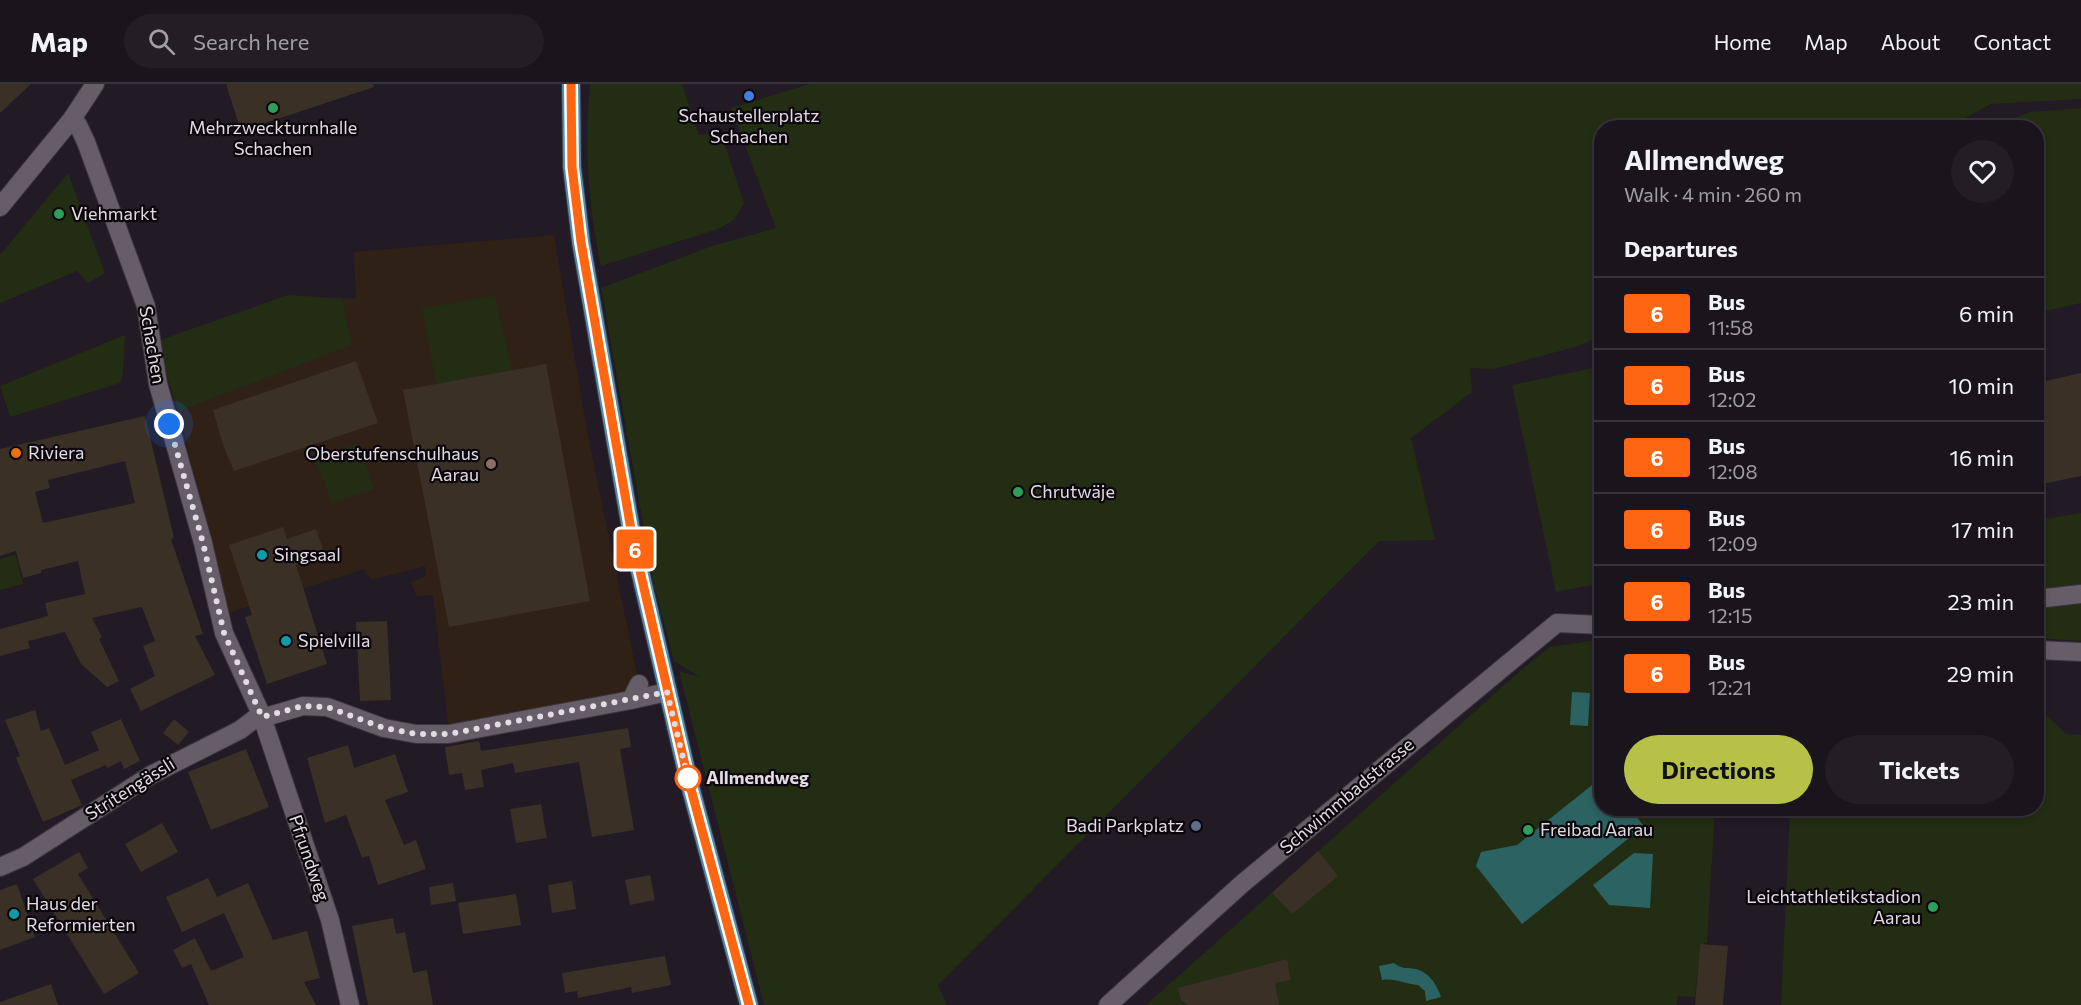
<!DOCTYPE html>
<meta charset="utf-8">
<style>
:root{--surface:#1a141c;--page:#231d25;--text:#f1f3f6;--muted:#9f9ea3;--line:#38333b;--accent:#b8c147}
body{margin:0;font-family:Commissioner,sans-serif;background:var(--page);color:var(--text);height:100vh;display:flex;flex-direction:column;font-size:22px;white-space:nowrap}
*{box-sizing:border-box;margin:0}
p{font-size:20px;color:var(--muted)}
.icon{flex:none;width:33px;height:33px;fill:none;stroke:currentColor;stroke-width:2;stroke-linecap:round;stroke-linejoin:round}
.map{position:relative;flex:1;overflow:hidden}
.drawer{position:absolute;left:1594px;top:36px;width:450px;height:696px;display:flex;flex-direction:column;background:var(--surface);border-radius:24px;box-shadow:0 3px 9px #0003,0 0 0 2px var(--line)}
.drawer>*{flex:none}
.badge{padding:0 12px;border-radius:4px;font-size:21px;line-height:39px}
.you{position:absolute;width:30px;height:30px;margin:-15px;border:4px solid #fff;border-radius:50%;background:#1a73e8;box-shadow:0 0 0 9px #1a73e833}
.map>.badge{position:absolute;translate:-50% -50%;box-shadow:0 0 0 3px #fff}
h2{padding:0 30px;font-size:22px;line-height:54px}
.round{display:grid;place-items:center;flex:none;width:63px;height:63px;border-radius:32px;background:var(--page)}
.headline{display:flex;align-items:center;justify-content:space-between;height:102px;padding:0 30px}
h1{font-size:28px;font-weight:700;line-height:45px}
.button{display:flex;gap:12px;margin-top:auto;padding:12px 30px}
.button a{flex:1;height:69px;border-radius:36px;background:var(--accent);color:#111;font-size:24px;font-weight:700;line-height:69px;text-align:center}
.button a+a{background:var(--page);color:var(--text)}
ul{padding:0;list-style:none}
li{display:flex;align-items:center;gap:18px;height:72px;padding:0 30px;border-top:2px solid var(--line)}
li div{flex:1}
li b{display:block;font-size:22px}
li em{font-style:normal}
li .badge{min-width:66px;font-weight:700;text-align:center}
header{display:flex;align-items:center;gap:36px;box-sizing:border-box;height:84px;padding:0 30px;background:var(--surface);border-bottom:2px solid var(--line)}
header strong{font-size:28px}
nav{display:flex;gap:33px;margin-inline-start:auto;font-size:21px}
.search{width:420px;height:54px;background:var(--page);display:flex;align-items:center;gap:15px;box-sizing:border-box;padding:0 21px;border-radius:33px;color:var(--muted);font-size:22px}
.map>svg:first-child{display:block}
.education{fill:#302117}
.green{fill:#222d13}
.water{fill:#2b6262}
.building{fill:#3b3026;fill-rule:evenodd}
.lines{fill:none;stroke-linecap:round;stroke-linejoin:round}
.minor-casing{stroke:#3b343d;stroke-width:20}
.major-casing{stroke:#3b343d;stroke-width:20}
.minor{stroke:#675d69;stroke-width:18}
.major{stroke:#508db2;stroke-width:18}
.line-casing{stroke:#fff;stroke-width:14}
.line{stroke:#ff6612;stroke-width:9}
.walk{stroke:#e1dbe2;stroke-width:6;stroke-dasharray:0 10.8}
.shop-dot{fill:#3f7fe0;stroke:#0a060b;stroke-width:2}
.leisure-dot{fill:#2e9e5b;stroke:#0a060b;stroke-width:2}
.food-dot{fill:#e8710a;stroke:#0a060b;stroke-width:2}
.education-dot{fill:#8d6e63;stroke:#0a060b;stroke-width:2}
.culture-dot{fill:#0f9aa8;stroke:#0a060b;stroke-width:2}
.stop-dot{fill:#fff;stroke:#ff6612;stroke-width:3}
.service-dot{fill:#5c6f8a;stroke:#0a060b;stroke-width:2}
.labels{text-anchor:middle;stroke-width:4.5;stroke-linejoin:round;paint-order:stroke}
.poi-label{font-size:18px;fill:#e1dbe2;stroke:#0a060b;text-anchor:start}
.street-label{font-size:18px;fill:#e1dbe2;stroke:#0a060b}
.stop-label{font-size:18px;font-weight:bold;fill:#e1dbe2;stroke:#0a060b;text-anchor:start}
</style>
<header>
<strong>Map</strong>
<div class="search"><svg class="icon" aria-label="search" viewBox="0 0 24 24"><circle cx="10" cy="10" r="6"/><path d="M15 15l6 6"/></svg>Search here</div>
<nav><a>Home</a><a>Map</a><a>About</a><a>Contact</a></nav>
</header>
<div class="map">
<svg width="2081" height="921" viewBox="0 0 2081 921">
<rect width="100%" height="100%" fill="#221a25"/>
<path class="education" d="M554,151L587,347L639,600L631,616L449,650L433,511L416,512L411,498L426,492L425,482L371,496L364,485L225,530L183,343L155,258L288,211L356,215L354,168Z"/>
<path class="green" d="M590,0H682L699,51L721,49L744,119L735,135L718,145L601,182C588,117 584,67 590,0Z
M810,0H2081V15L1991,20L1949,43L1602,44V252L1575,263L1494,285L1470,284L1472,308L1411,354L1435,456L1379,457L938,901L947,921H764L679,587L700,593L674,577L654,501L601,204L712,162L776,144L731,24Z
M2081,24V219L2037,229V44L1992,43L2030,28Z
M68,89L105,189L88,199L77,187L0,219V171Z
M288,211L342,215L352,261L179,327L155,258Z
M495,212L512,286L436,300L422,224Z
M125,251L123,290L120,299L10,333L0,302Z
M1602,282V499L1556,508L1512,301Z
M359,359L374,405L332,419L315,375Z
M2081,429V505L2037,513V436Z
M16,471L23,500L0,506V475Z
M2081,518V557L2037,554V525Z
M1596,556L1602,557V724L1715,725L1707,859L1700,860L1695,913L1678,912L1677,921H1146L1521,586L1550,563Z
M2037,622L2066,650L2081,651V921H1781L1790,725L2037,724Z"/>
<path class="water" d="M1572,608L1590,609L1588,642L1570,641Z
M1602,693V724L1630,725L1644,742L1522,840L1476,782L1481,768L1517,761Z
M1634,769L1653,770L1650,824L1609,821L1593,801Z
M1394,879C1403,886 1407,883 1416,885C1430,889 1437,901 1441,913L1426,917L1425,907L1418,901C1404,900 1396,894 1382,896L1379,882Z"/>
<path class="building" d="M0,0H31L0,29Z
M226,0H373L374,3L241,47Z
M356,277L378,339L234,387L223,361L213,326Z
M546,280L590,517L449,543L403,306Z
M2081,289V392L2037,401V299Z
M145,332L174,454L171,455L203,550L195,552L215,591L141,627L130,605L155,592L143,562L155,557L142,523L92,534L102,553L99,555L119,597L107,603L81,580L65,548L28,557L30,564L0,572V545L48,532L45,519L85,510L78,477L41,486V489L23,494L16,467L0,472V365ZM125,377L135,419L43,439L35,408L50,404L48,396Z
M283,443L287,455L316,445L325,471L296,481L327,580L267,600L245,533L252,531L229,461Z
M387,537L391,616L360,617L356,538Z
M35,626L41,647L49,644L65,681L99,666L91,648L121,635L140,677L124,685L121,677L107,684L106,681L71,696L82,721L43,738L16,674L20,672L5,636Z
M174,635L189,648L178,661L163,649Z
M628,644L631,663L620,665L634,746L592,753L579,678L515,689L513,679L481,686L484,703L465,706L462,689L449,691L445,663L479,657L481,667Z
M348,661L354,684L395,670L408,708L385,716L404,761L416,756L426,785L378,801L369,772L362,774L346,731L325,739L307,674Z
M246,665L269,723L211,746L188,688Z
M541,720L547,754L516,759L510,725Z
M162,739L178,768L141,788L125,760Z
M1318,767L1338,792L1292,830L1272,809Z
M79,768L88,784L78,790L139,889L104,910L33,795Z
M650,791L655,816L630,821L625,796Z
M208,794L217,813L248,799L273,856L307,847L320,894L304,898L316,921H209L191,880L182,884L173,866L195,854L211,887L244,873L224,829L182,848L166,813Z
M572,797L576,825L552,829L548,801Z
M453,799L456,817L431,821L429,803Z
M17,800L35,853L0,866V806Z
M516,810L521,841L463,850L458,819Z
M393,834L396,850L405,848L413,889L427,886L433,921H368L352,842Z
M1700,860L1728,862L1723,921H1695Z
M665,872L671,901L632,909L631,903L578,914L577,907L565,909L562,889Z
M1287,875L1291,896L1275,899L1279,921H1188L1181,916L1178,904Z
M51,900L58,921H0V918Z"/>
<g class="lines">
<defs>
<path id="minor" d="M72,35L78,41L86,58L146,222L158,300L203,459L224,549L261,630L330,836L350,921
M0,123L72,35L95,0
M2037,515L2081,510
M2037,566L2081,568
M631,616L667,608
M262,634L303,622L327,623L384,644L416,650H449L631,616L639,600
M0,783L23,773L151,691L240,646L261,630
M1108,921L1243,799L1557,539L1602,541"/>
<path id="major" d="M571,0L572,83L581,158L633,457L688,694L749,921"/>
</defs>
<use href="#minor" class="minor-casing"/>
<use href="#major" class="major-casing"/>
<use href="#minor" class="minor"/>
<use href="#major" class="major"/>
</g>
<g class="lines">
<defs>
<path id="line" d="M571,0L572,83L581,158L633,457L688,694L749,921"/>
</defs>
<use href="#line" class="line-casing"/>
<use href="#line" class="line"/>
<path class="walk" d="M169,340L203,459L224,549L262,633L303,622L327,623L384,644L416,650H449L667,608L688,694"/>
</g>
<circle class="shop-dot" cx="749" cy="12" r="6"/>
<g class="leisure-dot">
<circle cx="273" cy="24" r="6"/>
<circle cx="59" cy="130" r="6"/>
<circle cx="1018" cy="408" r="6"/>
<circle cx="1528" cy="746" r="6"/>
<circle cx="1933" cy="823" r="6"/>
</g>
<circle class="food-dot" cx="16" cy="369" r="6"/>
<circle class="education-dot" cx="491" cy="380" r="6"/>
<g class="culture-dot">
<circle cx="262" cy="471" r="6"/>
<circle cx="286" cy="557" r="6"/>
<circle cx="14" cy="830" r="6"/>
</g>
<circle class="stop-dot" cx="688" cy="694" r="12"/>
<circle class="service-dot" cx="1196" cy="742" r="6"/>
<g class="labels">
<g class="poi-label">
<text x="749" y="38" text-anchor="middle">Schaustellerplatz<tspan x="749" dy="21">Schachen</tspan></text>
<text x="273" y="50" text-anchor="middle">Mehrzweckturnhalle<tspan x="273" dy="21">Schachen</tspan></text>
<text x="71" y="136">Viehmarkt</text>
<text x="28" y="375">Riviera</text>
<text x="479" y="376" text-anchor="end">Oberstufenschulhaus<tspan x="479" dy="21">Aarau</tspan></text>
<text x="1030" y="414">Chrutwäje</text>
<text x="274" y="477">Singsaal</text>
<text x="298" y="563">Spielvilla</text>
<text x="1184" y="748" text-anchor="end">Badi Parkplatz</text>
<text x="1540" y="752">Freibad Aarau</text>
<text x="1921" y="819" text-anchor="end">Leichtathletikstadion<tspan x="1921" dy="21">Aarau</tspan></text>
<text x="26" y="826">Haus der<tspan x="26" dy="21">Reformierten</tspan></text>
</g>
<g class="street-label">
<text transform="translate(152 261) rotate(80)" y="6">Schachen</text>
<text transform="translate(130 705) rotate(-32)" y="6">Stritengässli</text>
<text transform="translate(1347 712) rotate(-40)" y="6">Schwimmbadstrasse</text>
<text transform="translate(309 774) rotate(71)" y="6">Pfrundweg</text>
</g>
<g class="stop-label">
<text x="706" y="700">Allmendweg</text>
</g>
</g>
</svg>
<div class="you" style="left:169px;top:340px"></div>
<b class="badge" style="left:635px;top:465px;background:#ff6612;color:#fff">6</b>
<section class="drawer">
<div class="headline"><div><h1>Allmendweg</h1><p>Walk · 4 min · 260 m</p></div><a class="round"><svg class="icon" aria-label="heart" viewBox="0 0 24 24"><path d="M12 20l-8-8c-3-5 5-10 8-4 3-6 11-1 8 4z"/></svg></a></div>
<h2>Departures</h2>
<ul>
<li><span class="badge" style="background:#ff6612;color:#fff">6</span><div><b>Bus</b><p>11:58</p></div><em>6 min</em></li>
<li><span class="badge" style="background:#ff6612;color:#fff">6</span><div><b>Bus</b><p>12:02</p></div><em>10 min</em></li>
<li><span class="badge" style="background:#ff6612;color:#fff">6</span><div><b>Bus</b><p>12:08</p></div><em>16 min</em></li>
<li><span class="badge" style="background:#ff6612;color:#fff">6</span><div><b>Bus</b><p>12:09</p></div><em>17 min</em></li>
<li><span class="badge" style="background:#ff6612;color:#fff">6</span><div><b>Bus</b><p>12:15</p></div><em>23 min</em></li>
<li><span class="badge" style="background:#ff6612;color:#fff">6</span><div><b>Bus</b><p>12:21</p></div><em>29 min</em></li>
</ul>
<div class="button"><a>Directions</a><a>Tickets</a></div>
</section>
</div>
